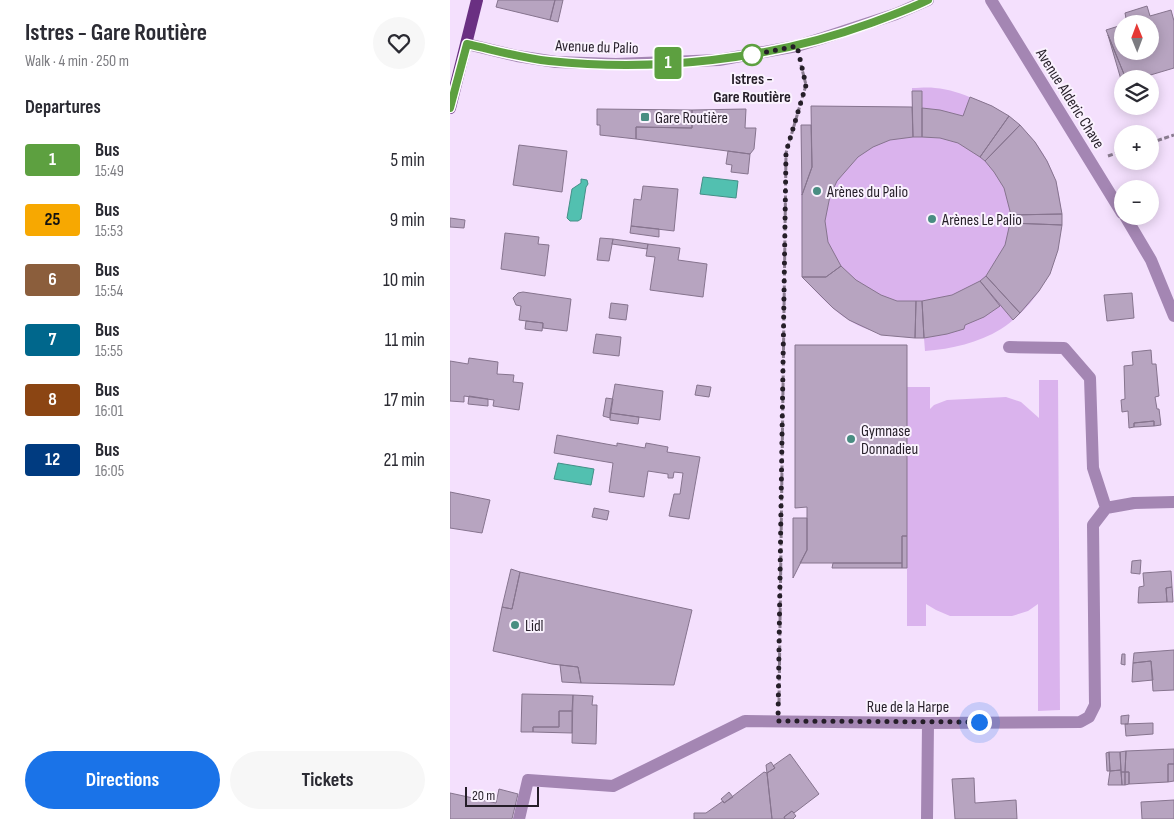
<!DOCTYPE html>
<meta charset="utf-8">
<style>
:root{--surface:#fff;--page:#f7f7f7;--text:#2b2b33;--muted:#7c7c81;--accent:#1a73e8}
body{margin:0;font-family:"Sofia Sans Condensed",sans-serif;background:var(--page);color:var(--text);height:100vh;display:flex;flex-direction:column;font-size:19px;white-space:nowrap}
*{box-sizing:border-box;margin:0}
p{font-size:16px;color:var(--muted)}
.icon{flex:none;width:28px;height:28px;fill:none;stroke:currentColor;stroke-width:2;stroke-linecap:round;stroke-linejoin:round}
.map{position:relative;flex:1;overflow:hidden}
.sheet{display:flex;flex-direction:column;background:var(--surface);width:450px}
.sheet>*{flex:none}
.badge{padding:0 10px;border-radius:4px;font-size:18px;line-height:32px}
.needle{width:32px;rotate:359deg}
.fabs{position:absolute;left:664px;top:15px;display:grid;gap:10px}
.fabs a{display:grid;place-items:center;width:45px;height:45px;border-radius:50%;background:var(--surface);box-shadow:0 2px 12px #0003;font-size:25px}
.scale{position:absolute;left:15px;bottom:12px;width:74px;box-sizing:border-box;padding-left:5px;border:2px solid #251e28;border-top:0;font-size:14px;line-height:18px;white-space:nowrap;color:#251e28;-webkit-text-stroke:4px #faf2fe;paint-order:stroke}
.you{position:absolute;width:25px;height:25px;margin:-12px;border:4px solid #fff;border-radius:50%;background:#1a73e8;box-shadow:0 0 0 8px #1a73e833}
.map>.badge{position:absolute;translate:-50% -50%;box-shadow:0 0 0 2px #fff}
h2{padding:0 25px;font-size:19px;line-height:45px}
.round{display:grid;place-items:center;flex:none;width:52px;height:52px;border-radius:26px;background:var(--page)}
.overview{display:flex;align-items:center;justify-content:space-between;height:85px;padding:0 25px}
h1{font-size:24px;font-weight:700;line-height:38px}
.button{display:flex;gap:10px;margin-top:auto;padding:10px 25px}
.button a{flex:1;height:58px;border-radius:30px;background:var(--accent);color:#fff;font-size:20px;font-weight:700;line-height:58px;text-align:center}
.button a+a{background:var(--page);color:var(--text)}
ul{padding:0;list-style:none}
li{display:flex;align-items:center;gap:15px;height:60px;padding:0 25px}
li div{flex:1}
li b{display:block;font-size:19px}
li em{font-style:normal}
li .badge{min-width:55px;font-weight:700;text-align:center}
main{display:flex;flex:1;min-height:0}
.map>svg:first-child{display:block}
.green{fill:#dab3ed}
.water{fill:#52c0b0;stroke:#448f87}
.building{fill:#b7a4c0;stroke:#86748e}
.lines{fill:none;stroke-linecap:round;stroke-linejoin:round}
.path{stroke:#8a7c90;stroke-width:3;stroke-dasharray:5 2.5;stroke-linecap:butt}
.minor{stroke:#a486b3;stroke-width:12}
.major{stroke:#6a3082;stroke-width:12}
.line-casing{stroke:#fff;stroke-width:11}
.line{stroke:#5da040;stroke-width:8}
.walk{stroke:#251e28;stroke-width:5;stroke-dasharray:0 9}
.stop-dot{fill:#fff;stroke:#5da040;stroke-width:2.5}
.poi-dot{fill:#498d82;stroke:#faf2fe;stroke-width:2}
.labels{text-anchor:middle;stroke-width:4;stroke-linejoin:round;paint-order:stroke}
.street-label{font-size:16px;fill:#251e28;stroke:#faf2fe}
.stop-label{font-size:16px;font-weight:bold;fill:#251e28;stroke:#faf2fe}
.poi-label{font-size:16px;fill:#251e28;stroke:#faf2fe;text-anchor:start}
</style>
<main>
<section class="sheet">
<div class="overview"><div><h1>Istres - Gare Routière</h1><p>Walk · 4 min · 250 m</p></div><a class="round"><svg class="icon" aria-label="heart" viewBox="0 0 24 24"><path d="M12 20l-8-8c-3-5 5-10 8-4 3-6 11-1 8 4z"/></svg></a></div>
<h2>Departures</h2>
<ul>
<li><span class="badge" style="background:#5da040;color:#fff">1</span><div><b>Bus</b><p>15:49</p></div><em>5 min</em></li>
<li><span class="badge" style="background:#f7a801;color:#111">25</span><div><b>Bus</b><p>15:53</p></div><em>9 min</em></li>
<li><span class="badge" style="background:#8b5e3c;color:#fff">6</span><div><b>Bus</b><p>15:54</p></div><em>10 min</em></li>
<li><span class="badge" style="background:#00678c;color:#fff">7</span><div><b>Bus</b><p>15:55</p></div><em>11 min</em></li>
<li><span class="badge" style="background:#8b4513;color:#fff">8</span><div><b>Bus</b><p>16:01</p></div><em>17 min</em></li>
<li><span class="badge" style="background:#003b80;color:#fff">12</span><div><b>Bus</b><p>16:05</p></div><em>21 min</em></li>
</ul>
<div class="button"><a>Directions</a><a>Tickets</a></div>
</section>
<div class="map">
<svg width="724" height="819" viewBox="0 0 724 819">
<rect width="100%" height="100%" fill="#f4e0fd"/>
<path class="green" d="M462,88C470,88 477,87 485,88C499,89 512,94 525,99C551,108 572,124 588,146C631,205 612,289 551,329C528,343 502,349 475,351L474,338C457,335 440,334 424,331C394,324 372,298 352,277L351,125H361V106L462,107Z
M589,380H608L610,710L588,711V604L578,611L562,616H500L486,610L476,604V626H457V387H480V409L484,405L497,400L556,397L571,402L589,418Z"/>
<path class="water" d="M253,177L288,181L286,198L250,194Z
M131,179L137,180L138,184L136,187L131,219L128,221H120L117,218L122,189L131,183Z
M108,463L144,469L141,485L104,479Z"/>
<path class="building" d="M48,0H105L100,20L46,7Z
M105,0H113L108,22L100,20Z
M697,6L700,16L721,10L724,21V68L687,79H676L656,30L672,25V51H700V24H677L675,13Z
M658,35L676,79H672V83Z
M462,91H472V137H463Z
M520,97L542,106L559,116L530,157L508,143L490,138L472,137V108L490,110L513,116Z
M361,106L462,107L463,137L440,140L423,147L408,157L387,181L380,196L375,221L378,242L391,266L376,277H352V195L362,167Z
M147,109L242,110V128L186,127V139L150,135V125H147Z
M296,109L295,128H306L304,149L300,154L186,139V127L242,128V110Z
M559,116L570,125L535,161L530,157Z
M351,125H361L362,167L352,195Z
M570,125L585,142L597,161L606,181L612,214L561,215L554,188L544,172L535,161Z
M69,145L117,151L112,192L63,185Z
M278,151L300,154L298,174L281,172L282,165L276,164Z
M193,186L228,189L224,231L181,226L184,199L191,200Z
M612,214V225L560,223L561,215Z
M0,218L15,220L14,228L0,227Z
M560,223L612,225L608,250L600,274L589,291L570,313L536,276L555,245Z
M181,226L209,229V237L180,233Z
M55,233L89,237L88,244L99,245L95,276L51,269Z
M150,238L163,239L159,261L147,260Z
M163,239L198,244L197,249L162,244Z
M198,244L230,248L228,260L257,264L253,297L200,290L205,257L196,256Z
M391,266L406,280L431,295L447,301H466L465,338L431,335L399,320L383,308L352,277H376Z
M536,276L570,313L563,320L530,281Z
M530,281L550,306L534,317L515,325L514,329L497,334L474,338L472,301L502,295Z
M73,292L121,299L117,331L93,328V323L69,320L71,306L66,305L63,298L68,293Z
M682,293L684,318L657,321L654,295Z
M466,301H472L474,338H465Z
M161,303L178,305L176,320L159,318Z
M76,321L93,323L92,331L75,329Z
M146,334L171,337L169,356L143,353Z
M345,345H457V536H452V563H350L357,550V507L345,508Z
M701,350L702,364H706L709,396L705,397L707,409H709L711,425L704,426V421L684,423V427L679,428L678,411L672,412L671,400L675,399L674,366L683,365L682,352Z
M19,358L48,362L47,374L64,375L63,382L73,383L69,410L43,406L44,400L14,396V402L0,401V361L18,364Z
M165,384L213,391L210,420L160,413Z
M247,385L261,387L259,397L245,395Z
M19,396L38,399V406L18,404Z
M156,398L163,399L160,418L153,416Z
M160,413L189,417L188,424L160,420Z
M704,421V426L684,427V423Z
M107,435L167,446V443L195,448L196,443L218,447L217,452L250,457L239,519L219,516L224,494H230L233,473L224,472L223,478H218V474L198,471L194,497L159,492L163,463L104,453Z
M0,492L40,500L32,533L0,528Z
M144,508L159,511L157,520L142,517Z
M343,518H357V550L343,578Z
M452,536H457V568H452Z
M691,560L690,574L681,573L682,561Z
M383,563H452V568H382Z
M61,569L70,572L62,609L52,607Z
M721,571L722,587L716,588L717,602L688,603L689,587L694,586L693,573Z
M70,572L242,610L224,685L131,683L128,667L102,664L43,651L52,607L62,609Z
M722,587L723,602H717L716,588Z
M724,650V690L703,691L701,661L683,663L684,653Z
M672,654H675V665L671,664Z
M701,661L703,680L682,682L683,663Z
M110,665L128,667L131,683L112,682Z
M72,694L123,695L122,711H109V727H83V732H71Z
M123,695L143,696L142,705H147L146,744L122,743Z
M109,711H122V733L83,732V727H109Z
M679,715L678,724H671V716Z
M703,723V734L676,736L675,724Z
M724,749V764H718V782L679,784V772H675L676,751Z
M676,751L675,772H671L670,752Z
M659,752L660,771H657L656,753Z
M659,752H670L671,770L660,771Z
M340,754L369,794L344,813L342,811L334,817L335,819H322L317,773L325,768L323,766Z
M321,762L325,768L317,773L316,765Z
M718,764H724V781L718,782Z
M671,770L672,785H658L660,771Z
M314,772L317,773L322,819H244V813H256L273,801L274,803Z
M671,772H675V785H672Z
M675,772H679V784L675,785Z
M524,778L525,803L566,800L567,819H505L502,779Z
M49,789L68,794L62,819H0V793L46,803Z
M279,792L283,797L274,803L271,799Z
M724,800V819H692L691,802Z
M342,811L346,816L343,819H335L334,817Z"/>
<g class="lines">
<path class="path" d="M700,143L724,135
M658,156L672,151
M329,703L336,153L356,85L351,65"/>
<path class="minor" d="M541,0L672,213
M17,44L67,56L106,62L166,64L269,60L347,46L373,38L446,14L478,0
M675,216L701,260L724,316
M559,347L614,348L640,378L643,468L656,508
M69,819L78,780L163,786L295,721L478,723L630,722L639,717L645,705L643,525L656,508L684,503L724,502
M477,819L478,723"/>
<path class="major" d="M0,108L27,0"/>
</g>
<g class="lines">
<defs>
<path id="line" d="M0,108L17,44C44,50 71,58 99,61C207,72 319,60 421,23C440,16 460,9 478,0"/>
</defs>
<use href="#line" class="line-casing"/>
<use href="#line" class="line"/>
<path class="walk" d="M302,55L296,56L347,46L356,85L336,152L328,721L529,722"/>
</g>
<circle class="stop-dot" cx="302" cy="55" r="10"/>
<g class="poi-dot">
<rect x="190" y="112" width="10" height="10" rx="2.5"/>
<circle cx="367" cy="191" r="5"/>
<circle cx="482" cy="219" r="5"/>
<circle cx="401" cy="439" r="5"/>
<circle cx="65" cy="625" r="5"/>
</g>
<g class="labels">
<g class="street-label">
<text transform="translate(147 46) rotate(2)" y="6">Avenue du Palio</text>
<text transform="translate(621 98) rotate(58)" y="6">Avenue Alderic Chave</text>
<text x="458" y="712">Rue de la Harpe</text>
</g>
<g class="stop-label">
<text x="302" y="84">Istres -<tspan x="302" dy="18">Gare Routière</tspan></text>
</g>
<g class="poi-label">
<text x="205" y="123">Gare Routière</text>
<text x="377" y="197">Arènes du Palio</text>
<text x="492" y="225">Arènes Le Palio</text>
<text x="411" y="436">Gymnase<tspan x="411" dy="18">Donnadieu</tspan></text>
<text x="75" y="631">Lidl</text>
</g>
</g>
</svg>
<div class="fabs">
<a><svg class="needle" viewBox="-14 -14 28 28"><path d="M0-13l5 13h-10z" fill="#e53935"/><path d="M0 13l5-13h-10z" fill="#7c7c81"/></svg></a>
<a><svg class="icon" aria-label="layers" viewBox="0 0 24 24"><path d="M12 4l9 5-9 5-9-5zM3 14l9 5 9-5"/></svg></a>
<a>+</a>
<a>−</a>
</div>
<div class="scale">20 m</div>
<div class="you" style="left:529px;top:722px"></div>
<b class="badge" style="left:218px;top:63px;background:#5da040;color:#fff">1</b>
</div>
</main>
